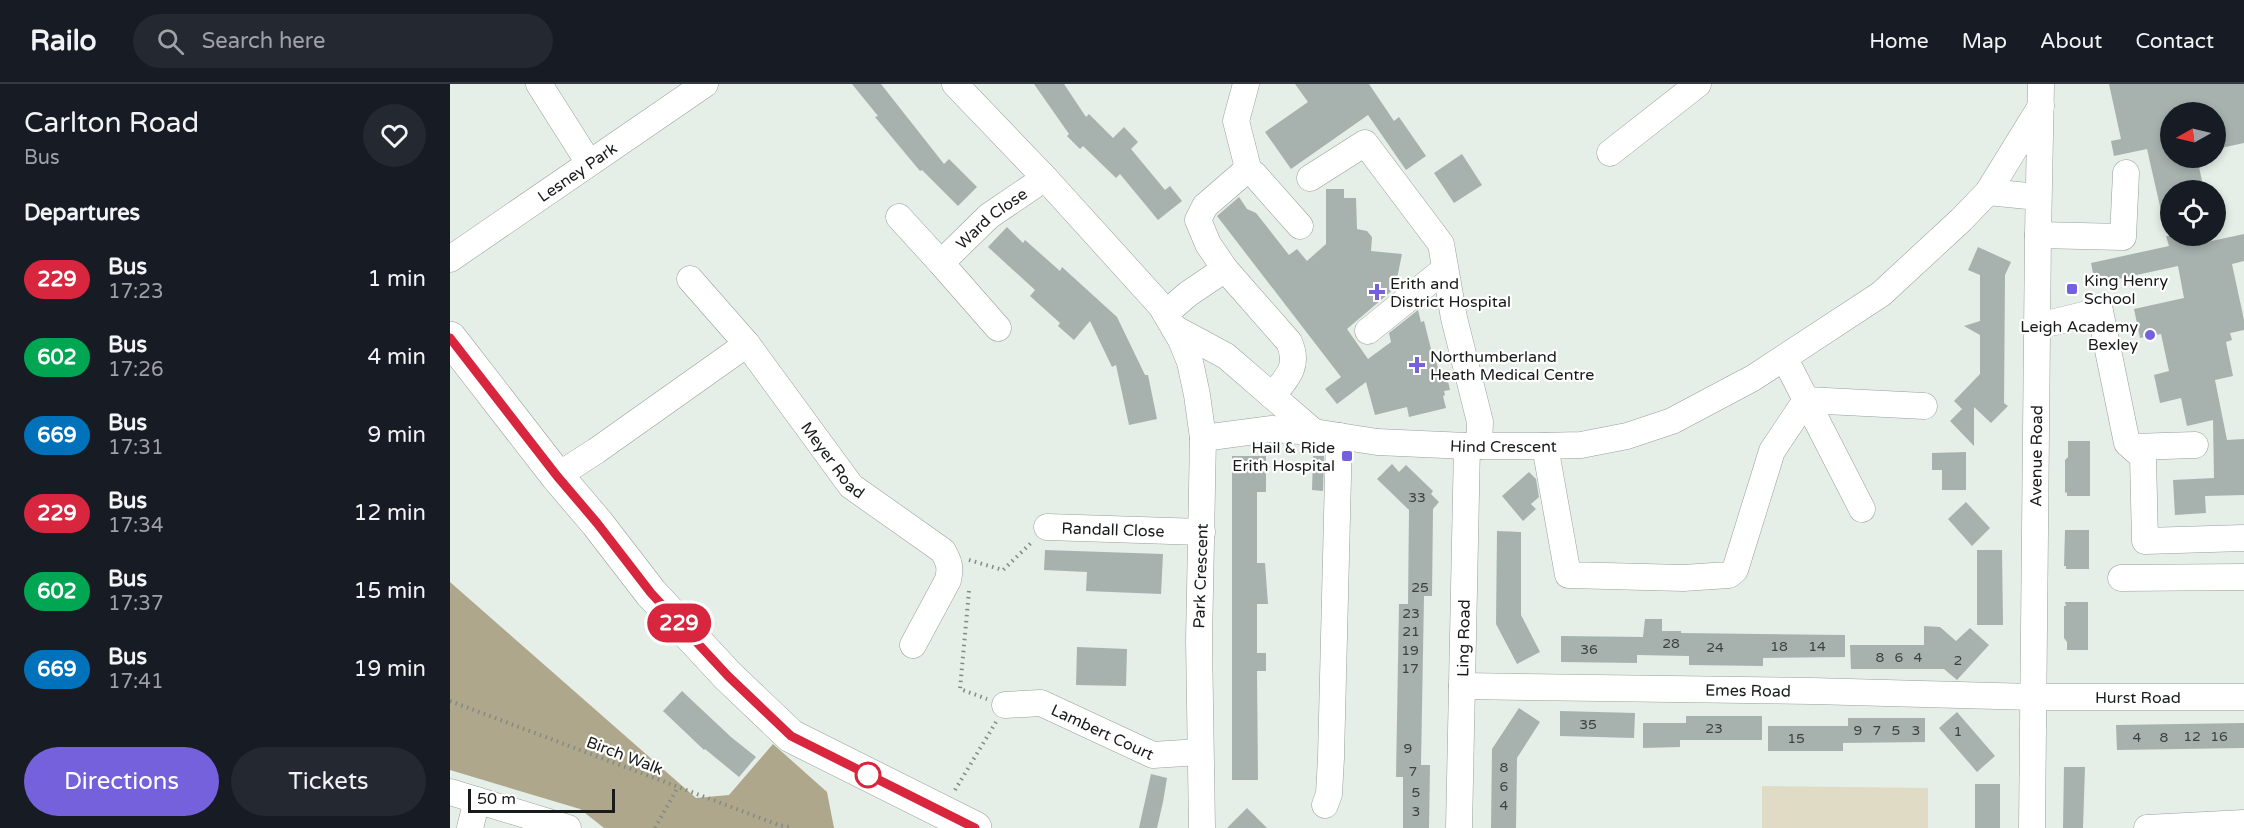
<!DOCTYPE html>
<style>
:root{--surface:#171b24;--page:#242831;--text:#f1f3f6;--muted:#9ea1a6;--line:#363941;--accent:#7661dc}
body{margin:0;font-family:"Varela Round",sans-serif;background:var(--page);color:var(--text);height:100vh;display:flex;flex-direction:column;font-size:22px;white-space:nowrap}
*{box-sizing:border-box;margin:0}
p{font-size:20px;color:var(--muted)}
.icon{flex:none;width:33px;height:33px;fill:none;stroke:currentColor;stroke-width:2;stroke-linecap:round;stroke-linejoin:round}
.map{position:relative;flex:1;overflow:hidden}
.details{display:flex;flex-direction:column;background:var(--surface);width:450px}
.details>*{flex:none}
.badge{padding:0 12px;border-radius:20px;font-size:21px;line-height:39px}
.needle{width:39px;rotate:262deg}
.fabs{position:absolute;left:1710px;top:18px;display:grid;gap:12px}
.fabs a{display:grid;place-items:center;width:66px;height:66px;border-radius:50%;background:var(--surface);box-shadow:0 3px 9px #0003;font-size:30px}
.scale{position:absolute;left:18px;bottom:15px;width:147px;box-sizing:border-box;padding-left:6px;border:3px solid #181b19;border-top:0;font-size:16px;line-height:21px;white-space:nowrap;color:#181b19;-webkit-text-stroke:4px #fff;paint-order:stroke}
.map>.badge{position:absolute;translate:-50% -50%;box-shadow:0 0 0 3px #fff}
h2{padding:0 24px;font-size:22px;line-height:54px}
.round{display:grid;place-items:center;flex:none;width:63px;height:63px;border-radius:32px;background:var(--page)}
.head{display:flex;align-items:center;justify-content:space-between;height:102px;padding:0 24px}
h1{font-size:28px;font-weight:600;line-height:45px}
.button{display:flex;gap:12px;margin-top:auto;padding:12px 24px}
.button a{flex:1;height:69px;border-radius:36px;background:var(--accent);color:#fff;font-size:24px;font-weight:600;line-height:69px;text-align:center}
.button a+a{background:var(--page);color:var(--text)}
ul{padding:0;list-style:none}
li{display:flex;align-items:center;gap:18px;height:78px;padding:0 24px}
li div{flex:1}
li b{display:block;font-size:22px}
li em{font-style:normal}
li .badge{min-width:66px;font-weight:700;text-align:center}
header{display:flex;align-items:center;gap:36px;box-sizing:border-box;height:84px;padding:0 30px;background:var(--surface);border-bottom:2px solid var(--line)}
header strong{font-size:28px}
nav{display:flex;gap:33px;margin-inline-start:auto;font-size:21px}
.search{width:420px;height:54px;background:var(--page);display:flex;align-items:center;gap:15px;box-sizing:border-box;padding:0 21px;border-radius:33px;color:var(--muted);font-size:22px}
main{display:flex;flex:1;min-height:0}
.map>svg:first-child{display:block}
.green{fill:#e0dbc5}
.forest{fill:#aea78b}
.building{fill:#a7b2af}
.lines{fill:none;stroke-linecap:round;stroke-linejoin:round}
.minor-casing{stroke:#98a099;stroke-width:27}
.major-casing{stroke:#98a099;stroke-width:34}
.path{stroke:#838a85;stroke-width:4;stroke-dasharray:1.5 4.5;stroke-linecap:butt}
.minor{stroke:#fff;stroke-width:26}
.major{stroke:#fff;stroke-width:33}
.line-casing{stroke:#fff;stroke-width:14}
.line{stroke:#d7263d;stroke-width:9}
.poi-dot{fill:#7661dc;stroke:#fff;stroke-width:2}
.stop-dot{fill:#fff;stroke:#d7263d;stroke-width:3}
.labels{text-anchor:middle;stroke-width:4.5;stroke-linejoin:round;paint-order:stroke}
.number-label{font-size:14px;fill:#3c413e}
.street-label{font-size:16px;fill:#181b19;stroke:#fff}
.poi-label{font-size:16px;fill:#181b19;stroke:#fff;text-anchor:start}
</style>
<header>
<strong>Railo</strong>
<div class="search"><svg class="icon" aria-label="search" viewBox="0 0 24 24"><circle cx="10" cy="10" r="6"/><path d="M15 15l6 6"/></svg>Search here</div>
<nav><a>Home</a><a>Map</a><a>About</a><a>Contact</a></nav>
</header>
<main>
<section class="details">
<div class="head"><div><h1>Carlton Road</h1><p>Bus</p></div><a class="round"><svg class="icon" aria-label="heart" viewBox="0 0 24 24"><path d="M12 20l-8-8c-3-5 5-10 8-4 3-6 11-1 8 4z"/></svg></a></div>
<h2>Departures</h2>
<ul>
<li><span class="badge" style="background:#d7263d;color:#fff">229</span><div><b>Bus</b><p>17:23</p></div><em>1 min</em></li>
<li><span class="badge" style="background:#00a651;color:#fff">602</span><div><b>Bus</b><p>17:26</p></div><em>4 min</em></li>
<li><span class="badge" style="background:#0072bc;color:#fff">669</span><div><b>Bus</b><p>17:31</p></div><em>9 min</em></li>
<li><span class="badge" style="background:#d7263d;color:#fff">229</span><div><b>Bus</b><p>17:34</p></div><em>12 min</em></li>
<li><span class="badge" style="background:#00a651;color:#fff">602</span><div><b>Bus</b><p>17:37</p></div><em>15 min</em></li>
<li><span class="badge" style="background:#0072bc;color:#fff">669</span><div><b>Bus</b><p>17:41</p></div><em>19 min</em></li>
</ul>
<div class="button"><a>Directions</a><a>Tickets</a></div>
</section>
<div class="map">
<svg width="1794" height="744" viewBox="0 0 1794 744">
<rect width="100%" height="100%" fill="#e5eee7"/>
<path class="green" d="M1312,702L1478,704V744H1312Z"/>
<path class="forest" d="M0,498L246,714L279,711L323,660L377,708L384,744H154L130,725L0,686Z"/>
<path class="building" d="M402,0H431L494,80L499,75L527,103L508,122L472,86L470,87L425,33L428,32Z
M584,0H614L636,33L639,30L663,54L674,43L688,58L681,65L715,106L720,102L732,117L708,136L670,90L666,94L633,62L630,65L617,52L619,50Z
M845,0H919L944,37L949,33L976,72L956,86L918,31L841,85L815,48L858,18Z
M1659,0H1794V59L1766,65V28H1720V74H1747L1754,106H1720V140H1714L1697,65L1664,72L1661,57L1671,55Z
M1012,70L1032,101L1004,119L984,89Z
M876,105H894V114H906L907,145L917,147L922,153L921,167L952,170L945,204L897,245L918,275L941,258L939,249L968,226L971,238L974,237L983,273H985L990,291L996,289L1000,306L994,307L995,311L993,312L996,324L959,333L957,323L925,331L916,298L887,320L875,305L891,293L767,132L789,113L797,125L806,129L839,171L847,165L857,177L876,160Z
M557,143L573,159L575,156L610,187L612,183L667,233L695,291H698L707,335L679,341L666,281L662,283L640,237L624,256L608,242L610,239L580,212L585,206L538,163Z
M1794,150V177L1782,180L1794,236V246L1780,249L1782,256L1776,258L1783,292L1765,296L1777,356L1794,355V411L1755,412L1756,429L1725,431L1723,396L1764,394L1763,336L1737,342L1731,314L1710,319L1704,291L1719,287L1711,250L1690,254L1684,225L1734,214L1728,182L1645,200L1641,179L1719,162L1716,152H1755L1757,158Z
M1528,163L1561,178L1555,191L1554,319L1558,322L1541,339L1524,323V362L1500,337L1512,325L1504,317L1530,290V251L1514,242L1530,237V191L1518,186Z
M1618,357H1640V412H1617V408L1615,409V376L1618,373Z
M1516,368V406H1492V386H1482V369Z
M782,372H816V408H807V479H815L818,520H807V569H816V587H807L808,696H782Z
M863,372H874L873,407L862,406Z
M942,380L949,388L956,381L983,407L981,410L989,418L983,425L982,512H974L971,681H980L979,744H953V693H946L949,520H958L959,426L927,395Z
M1079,388L1086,395L1089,413L1081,420L1086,425L1073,437L1052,412Z
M1516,418L1540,444L1522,462L1498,435Z
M1615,446H1639V485H1616V482H1614Z
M1047,447L1071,448V531L1090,568L1067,580L1046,540Z
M595,466L713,470L711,510L636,507L637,488L594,486Z
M1527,466H1552L1553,541H1527Z
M1615,518H1638V566H1617V558L1614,554V522H1616Z
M1195,535H1212V547H1231V549L1395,551V573L1313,574V582L1239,581V572L1187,571V579L1111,578V552L1193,553Z
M1474,542L1490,543L1506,557L1520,544L1539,561L1507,596L1494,585H1401L1400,561H1474Z
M627,563L677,565L676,602L626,601Z
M232,607L281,653L306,673L289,693L255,665L254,666L213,627Z
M1069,624L1090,638L1067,674L1066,744H1041L1042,665Z
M1110,627L1185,629L1184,654L1110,652Z
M1507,628L1545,672L1527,688L1489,644Z
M1236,632H1312V656H1230V663L1193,664V639H1236Z
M1398,634H1475V658L1393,659V667H1318V642H1398Z
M1794,639V664L1667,666L1666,641Z
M1614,683H1635L1633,744H1613Z
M701,690L717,694L713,718L707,744H689Z
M1525,700H1550V744H1525Z
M797,724L817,744H777Z"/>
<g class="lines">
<defs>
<g id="minor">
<path d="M89,0L139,79"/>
<path d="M505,0L595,94L711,222L731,256L740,278L747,311L753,354L749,557L752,744"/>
<path d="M796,0L786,37L799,88"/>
<path d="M1160,69L1248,0"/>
<path d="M860,94L915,59L991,160L1004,234L1030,338L1029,362"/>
<path d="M1538,108L1588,113"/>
<path d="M449,133L491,179"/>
<path d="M1588,151L1673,153L1676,89"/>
<path id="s1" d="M0,175L255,0"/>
<path id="s2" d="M240,195L297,260L401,402L493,467C499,478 501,483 498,496L463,561"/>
<path d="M716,229L738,210L775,185"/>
<path d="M1588,242L1650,227L1677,359L1693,373L1695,457L1794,454"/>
<path id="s3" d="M548,244L491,179L539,132L595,94"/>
<path d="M724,244L776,272L864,348"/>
<path d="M918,247L995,185"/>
<path d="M1335,275L1412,425"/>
<path d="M822,312C837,294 850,282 839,258L775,185L758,160L748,136L755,122L792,90L799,88L804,90L850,142"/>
<path id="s4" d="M753,354L822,345L864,348L927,358L1017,362H1089L1131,361L1177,352L1222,337L1303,294L1431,210L1511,136L1538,108L1591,22"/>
<path d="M1095,362L1118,491L1233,494L1279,491L1285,486L1322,367L1356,316L1474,322"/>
<path d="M1683,363L1745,361"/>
<path d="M107,392L146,367L297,260"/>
<path id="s5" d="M597,443L752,448"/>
<path d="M1671,494L1794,493"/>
<path id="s6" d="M1012,602L1362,607L1583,613H1794"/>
<path id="s7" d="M555,621L591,619L703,671L750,668"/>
<path d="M0,708L118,744"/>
<path d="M875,721L879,710L881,674L889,352"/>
<path d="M20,744L27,716"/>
<path id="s8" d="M1009,744L1017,362"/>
<path id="s9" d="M1582,744L1588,151L1591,0"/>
<path d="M1697,744L1794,739"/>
</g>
<path id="major" d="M0,254L107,392L147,439L201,509L278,592L341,652L525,744"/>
</defs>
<use href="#minor" class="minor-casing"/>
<use href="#major" class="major-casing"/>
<path class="path" d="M519,476L553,486L582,458
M519,507L510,605L537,615
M0,617L329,741L343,744
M505,706L546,638
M205,744L228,703"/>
<use href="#minor" class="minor"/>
<use href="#major" class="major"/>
</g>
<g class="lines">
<defs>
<path id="line" d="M0,254L107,392L147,439L201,509L278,592L341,652L525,744"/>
</defs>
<use href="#line" class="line-casing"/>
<use href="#line" class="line"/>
</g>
<g class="poi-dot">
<rect x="1616" y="199" width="12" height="12" rx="3"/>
<path d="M924 199h6v6h6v6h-6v6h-6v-6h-6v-6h6z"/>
<circle cx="1700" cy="251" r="6"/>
<path d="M964 272h6v6h6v6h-6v6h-6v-6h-6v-6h6z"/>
<rect x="891" y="366" width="12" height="12" rx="3"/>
</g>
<circle class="stop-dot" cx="418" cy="691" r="12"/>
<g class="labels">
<g class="number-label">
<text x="967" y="418">33</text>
<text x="970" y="508">25</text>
<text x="961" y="534">23</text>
<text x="961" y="552">21</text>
<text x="1221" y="564">28</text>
<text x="1329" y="567">18</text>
<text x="1367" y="567">14</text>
<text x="1265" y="568">24</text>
<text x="1139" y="570">36</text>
<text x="960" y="571">19</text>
<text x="1430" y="578">8</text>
<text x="1449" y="578">6</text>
<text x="1468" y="578">4</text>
<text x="1508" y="581">2</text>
<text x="960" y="589">17</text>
<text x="1138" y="645">35</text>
<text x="1264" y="649">23</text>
<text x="1408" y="651">9</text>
<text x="1427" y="651">7</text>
<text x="1446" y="651">5</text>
<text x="1466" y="651">3</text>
<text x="1508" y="652">1</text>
<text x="1742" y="657">12</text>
<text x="1769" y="657">16</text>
<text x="1687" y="658">4</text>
<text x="1714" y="658">8</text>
<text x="1346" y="659">15</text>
<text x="958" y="669">9</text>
<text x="1054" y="688">8</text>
<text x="963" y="692">7</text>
<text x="1054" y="707">6</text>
<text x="966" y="713">5</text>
<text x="1054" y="726">4</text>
<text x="966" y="732">3</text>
</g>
<g class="street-label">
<text dy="6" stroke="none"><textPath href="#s1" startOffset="154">Lesney Park</textPath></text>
<text dy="6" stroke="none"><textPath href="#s3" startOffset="154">Ward Close</textPath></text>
<text dy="6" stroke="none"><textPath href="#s4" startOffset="302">Hind Crescent</textPath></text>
<text dy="6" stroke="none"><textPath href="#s9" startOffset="372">Avenue Road</textPath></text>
<text dy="6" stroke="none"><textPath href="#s2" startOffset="231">Meyer Road</textPath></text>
<text dy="6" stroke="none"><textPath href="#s5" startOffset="66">Randall Close</textPath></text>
<text transform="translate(750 492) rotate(-88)" y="6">Park Crescent</text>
<text dy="6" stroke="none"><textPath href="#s8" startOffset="190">Ling Road</textPath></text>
<text dy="6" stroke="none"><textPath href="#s6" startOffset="286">Emes Road</textPath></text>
<text dy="6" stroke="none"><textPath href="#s6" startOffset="676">Hurst Road</textPath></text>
<text dy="6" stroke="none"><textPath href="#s7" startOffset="104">Lambert Court</textPath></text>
<text transform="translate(175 671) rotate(21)" y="6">Birch Walk</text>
</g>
<g class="poi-label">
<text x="1634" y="202">King Henry<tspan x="1634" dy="18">School</tspan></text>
<text x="940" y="205">Erith and<tspan x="940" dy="18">District Hospital</tspan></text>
<text x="1688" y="248" text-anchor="end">Leigh Academy<tspan x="1688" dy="18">Bexley</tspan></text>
<text x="980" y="278">Northumberland<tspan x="980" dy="18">Heath Medical Centre</tspan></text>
<text x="885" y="369" text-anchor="end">Hail &amp; Ride<tspan x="885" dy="18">Erith Hospital</tspan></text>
</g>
</g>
</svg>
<div class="fabs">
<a><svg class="needle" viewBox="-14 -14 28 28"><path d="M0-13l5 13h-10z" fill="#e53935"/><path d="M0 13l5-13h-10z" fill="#9ea1a6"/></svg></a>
<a><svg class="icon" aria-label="locate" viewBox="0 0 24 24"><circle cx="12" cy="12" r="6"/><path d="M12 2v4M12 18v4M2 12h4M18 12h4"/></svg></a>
</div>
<div class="scale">50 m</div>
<b class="badge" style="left:229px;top:539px;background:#d7263d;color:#fff">229</b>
</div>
</main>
